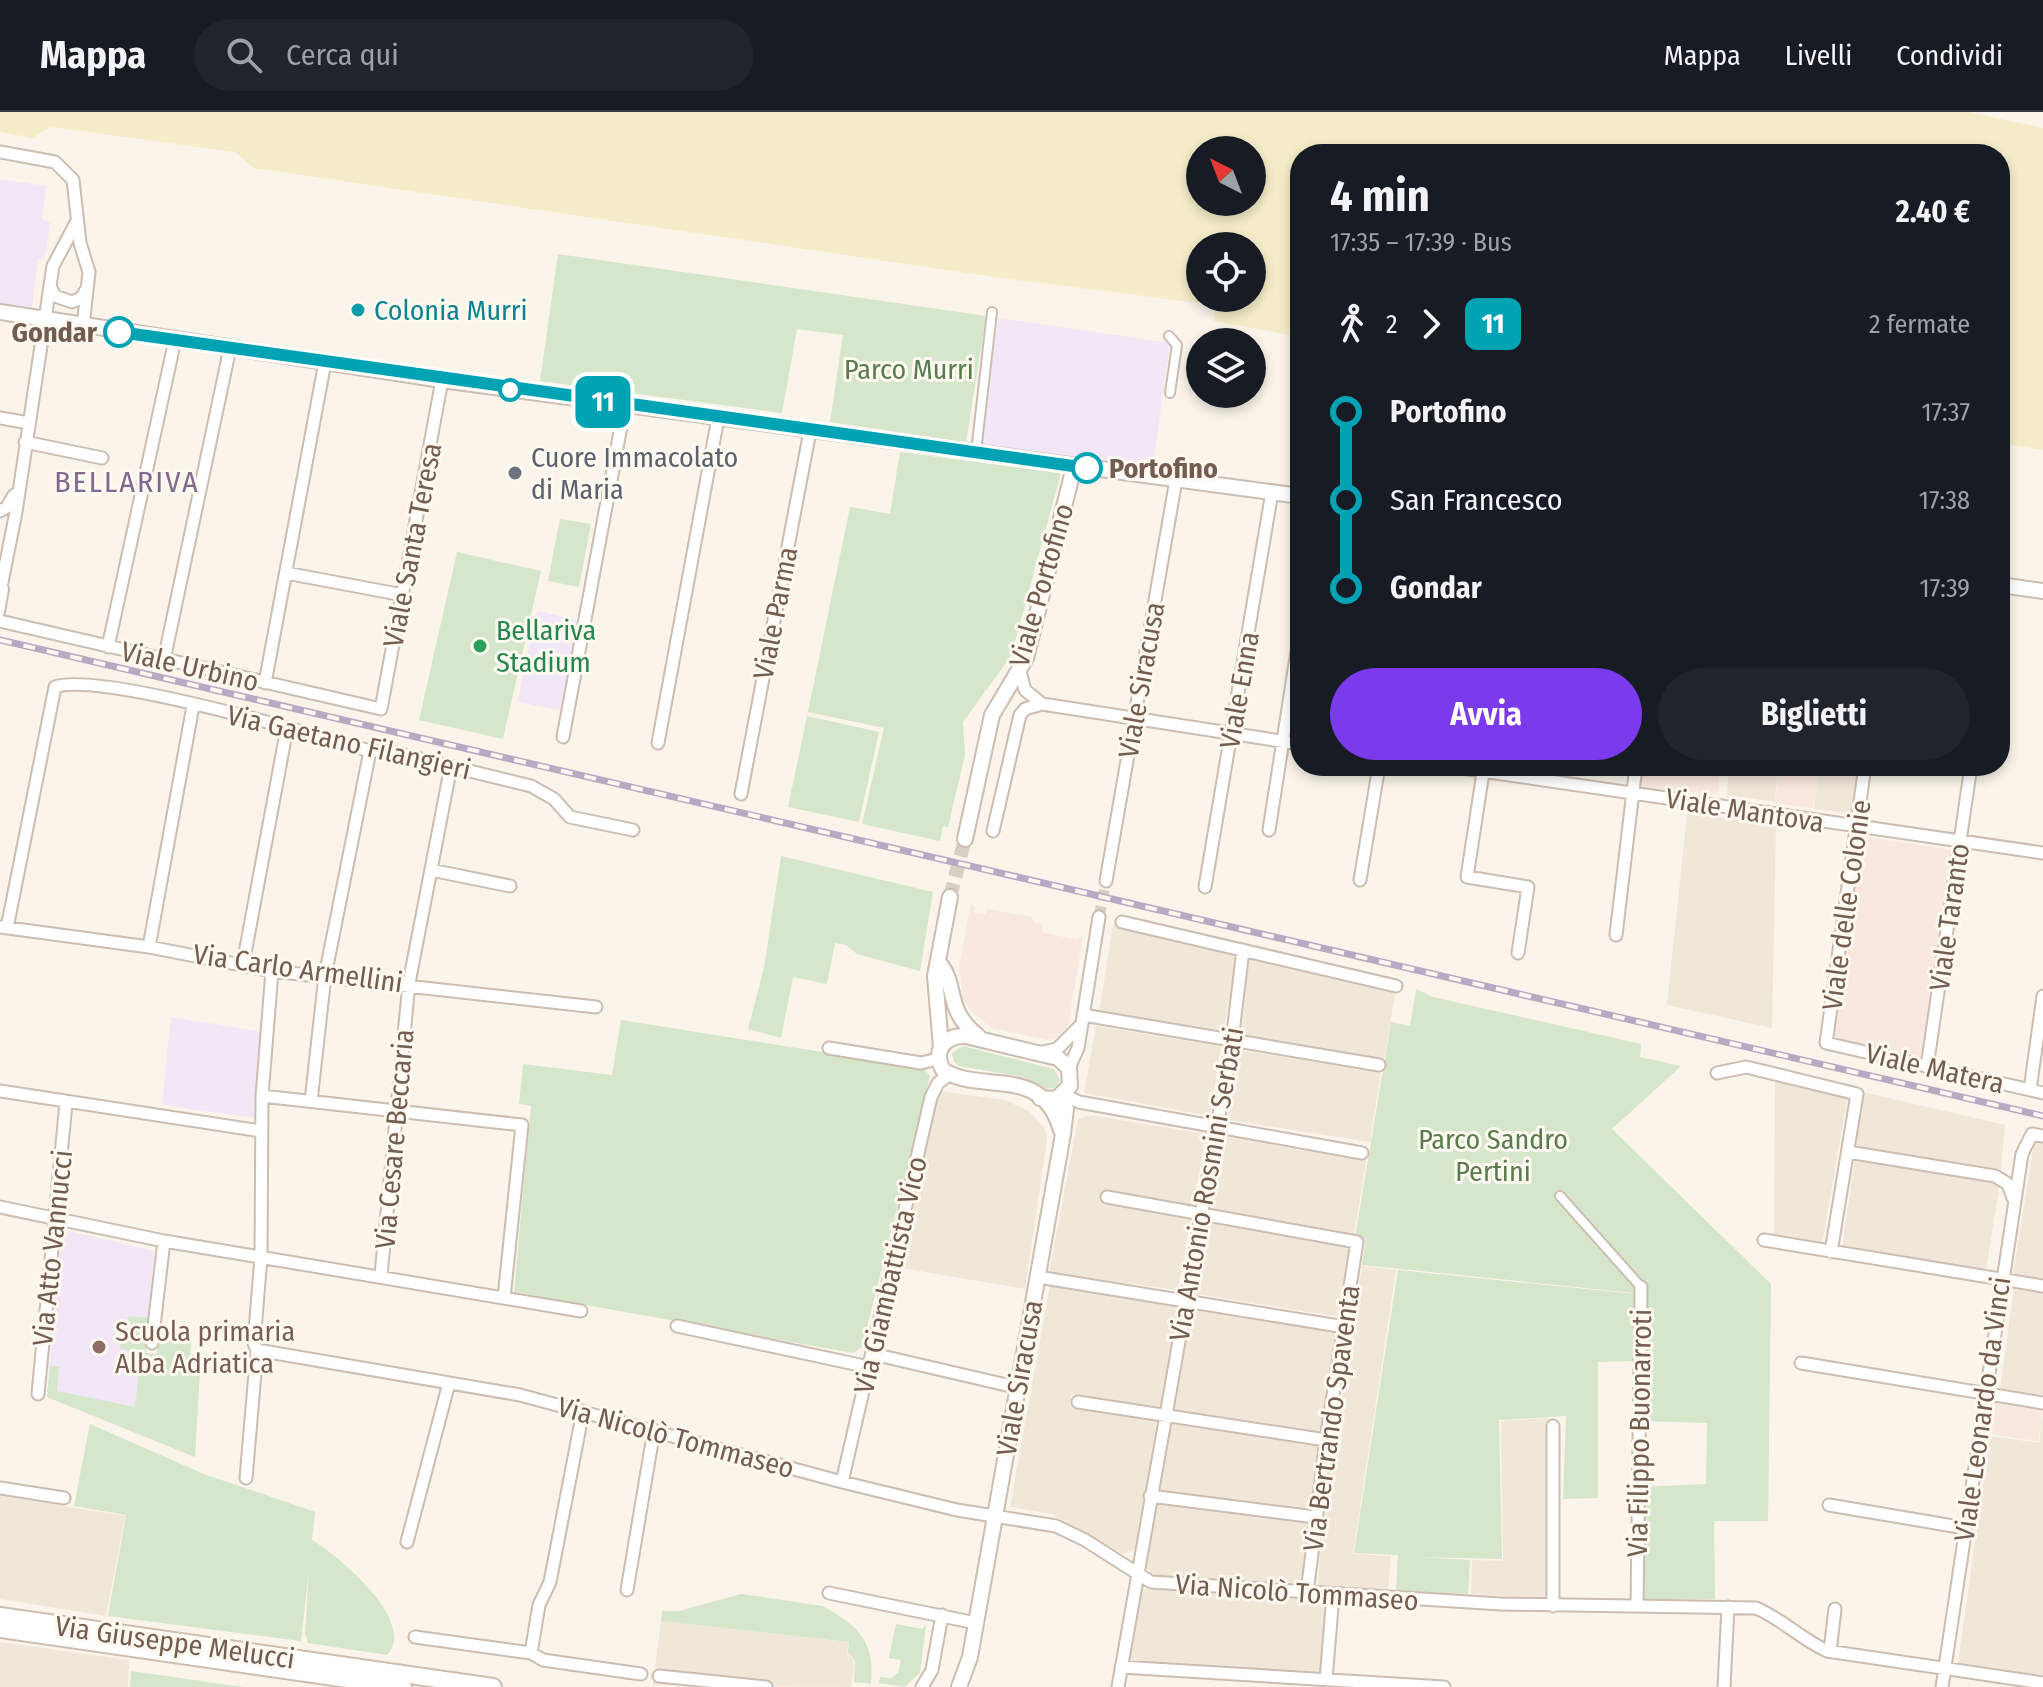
<!DOCTYPE html>
<html lang="it">
<meta charset="utf-8">
<style>
:root{--surface:#171b24;--page:#20242c;--text:#f1f3f6;--muted:#9ea1a6;--line:#363941;--accent:#7c3aed}
body{margin:0;font-family:"Fira Sans Condensed",sans-serif;background:var(--page);color:var(--text);height:100vh;display:flex;flex-direction:column;font-size:30px;white-space:nowrap}
*{box-sizing:border-box;margin:0}
p{font-size:26px;color:var(--muted)}
.icon{flex:none;width:44px;height:44px;fill:none;stroke:currentColor;stroke-width:2;stroke-linecap:round;stroke-linejoin:round}
.map{position:relative;flex:1;overflow:hidden}
.drawer{position:absolute;left:1290px;top:32px;width:720px;height:632px;display:flex;flex-direction:column;background:var(--surface);border-radius:32px;box-shadow:0 4px 12px #0003}
.drawer>*{flex:none}
.badge{padding:0 16px;border-radius:12px;font-size:28px;line-height:52px}
.needle{width:52px;rotate:318deg}
.controls{position:absolute;left:1186px;top:24px;display:grid;gap:16px}
.controls a{display:grid;place-items:center;width:80px;height:80px;border-radius:50%;background:var(--surface);box-shadow:0 4px 12px #0003;font-size:40px}
.map>.badge{position:absolute;translate:-50% -50%;box-shadow:0 0 0 4px #fff}
.legs{display:flex;align-items:center;gap:12px;height:88px;padding:0 40px;font-size:26px}
.legs p{margin-inline-start:auto}
.overview{display:flex;align-items:center;justify-content:space-between;height:136px;padding:0 40px}
h1{font-size:44px;font-weight:700;line-height:60px}
.button{display:flex;gap:16px;margin-top:auto;padding:16px 40px}
.button a{flex:1;height:92px;border-radius:48px;background:var(--accent);color:#fff;font-size:32px;font-weight:700;line-height:92px;text-align:center}
.button a+a{background:var(--page);color:var(--text)}
ul{padding:0 40px;list-style:none}
li{display:flex;align-items:center;gap:28px;height:88px;font-size:30px}
li i{display:grid;place-items:center;width:12px;height:100%;margin:0 10px;background:currentColor}
li i::after{content:'';width:20px;height:20px;margin:-10px;border:6px solid;border-radius:50%;background:var(--surface)}
li p{margin-inline-start:auto}
li:first-child i{background:linear-gradient(#0000 50%,currentColor 0)}
li:last-child i{background:linear-gradient(currentColor 50%,#0000 0)}
header{display:flex;align-items:center;gap:48px;box-sizing:border-box;height:112px;padding:0 40px;background:var(--surface);border-bottom:2px solid var(--line)}
header strong{font-size:38px}
nav{display:flex;gap:44px;margin-inline-start:auto;font-size:28px}
.search{width:560px;height:72px;background:var(--page);display:flex;align-items:center;gap:20px;box-sizing:border-box;padding:0 28px;border-radius:44px;color:var(--muted);font-size:30px}
.map>svg:first-child{display:block}
.residential{fill:#f1e7d9}
.commercial{fill:#f9e8df}
.education{fill:#f1e7f7}
.green{fill:#d5e6ca}
.sand{fill:#f5edc9;fill-rule:evenodd}
.lines{fill:none;stroke-linecap:round;stroke-linejoin:round}
.minor-tunnel{stroke:#d8cec4;stroke-width:11;stroke-dasharray:11 5.5;stroke-linecap:butt}
.tertiary-tunnel{stroke:#d8cec4;stroke-width:14;stroke-dasharray:14 7;stroke-linecap:butt}
.pedestrian-casing{stroke:#cbbdb1;stroke-width:12}
.minor-casing{stroke:#cbbdb1;stroke-width:15}
.tertiary-casing{stroke:#cbbdb1;stroke-width:18}
.secondary-casing{stroke:#cdbeaf;stroke-width:20}
.pedestrian{stroke:#fff;stroke-width:8}
.minor{stroke:#fff;stroke-width:11}
.tertiary{stroke:#fff;stroke-width:14}
.secondary{stroke:#fff;stroke-width:16}
.rail-casing{stroke:#b8a9c3;stroke-width:7}
.rail{stroke:#fdf8f0;stroke-width:4;stroke-dasharray:12;stroke-linecap:butt}
.line-1-casing{stroke:#fff;stroke-width:18}
.line-1{stroke:#00a3b4;stroke-width:12}
.culture-dot{fill:#0f9aa8;stroke:#fdf8f0;stroke-width:3}
.stop-1-dot{fill:#fff;stroke:#00a3b4;stroke-width:4}
.worship-dot{fill:#6b7280;stroke:#fdf8f0;stroke-width:3}
.leisure-dot{fill:#2e9e5b;stroke:#fdf8f0;stroke-width:3}
.education-dot{fill:#8d6e63;stroke:#fdf8f0;stroke-width:3}
.labels{text-anchor:middle;stroke-width:6;stroke-linejoin:round;paint-order:stroke}
.culture-label{font-size:28px;fill:#0d838f;stroke:#fdf8f0;text-anchor:start}
.stop-label{font-size:28px;font-weight:bold;fill:#725d50;stroke:#fdf8f0;text-anchor:end}
.park-label{font-size:28px;fill:#597b4d;stroke:#fdf8f0}
.worship-label{font-size:28px;fill:#5b616d;stroke:#fdf8f0;text-anchor:start}
.street-label{font-size:28px;fill:#725d50;stroke:#fdf8f0}
.leisure-label{font-size:28px;fill:#27864d;stroke:#fdf8f0;text-anchor:start}
.education-label{font-size:28px;fill:#785e54;stroke:#fdf8f0;text-anchor:start}
.neighbourhood-label{font-size:30px;letter-spacing:2px;fill:#82688d;stroke:#fdf8f0}
</style>
<header>
<strong>Mappa</strong>
<div class="search"><svg class="icon" aria-label="search" viewBox="0 0 24 24"><circle cx="10" cy="10" r="6"/><path d="M15 15l6 6"/></svg>Cerca qui</div>
<nav><a>Mappa</a><a>Livelli</a><a>Condividi</a></nav>
</header>
<div class="map">
<svg width="2043" height="1575" viewBox="0 0 2043 1575">
<rect width="100%" height="100%" fill="#faf4ea"/>
<path class="residential" d="M1729,654H1778L1775,690L1727,683Z
M1782,654H1860L1854,702L1814,697L1818,659Z
M1687,702L1776,711L1772,916L1667,893Z
M1113,812L1237,841L1223,921L1099,901Z
M1249,844L1396,877L1384,947L1241,927Z
M1096,914L1221,934L1210,1004L1084,981Z
M1233,937L1381,961L1370,1030L1222,1007Z
M1775,967L1848,982L1822,1132L1774,1123Z
M939,979L1005,988L1030,1000L1045,1017L1047,1028L1025,1177L896,1155Z
M1863,980L2005,1013L2001,1057L1855,1034Z
M1089,1003L1206,1022L1178,1178L1049,1161L1078,1007Z
M1219,1024L1366,1049L1354,1124L1206,1098Z
M2035,1026L2043,1028V1167L2013,1162Z
M1855,1048L2000,1071L1986,1158L1842,1135Z
M1204,1109L1350,1134L1340,1205L1192,1181Z
M1362,1154L1396,1158L1353,1442L1391,1444L1388,1479L1318,1475L1321,1419Z
M1050,1174L1178,1191L1160,1296L1071,1283L1070,1293L1157,1306L1137,1436L1123,1442L1052,1402L1010,1395Z
M2014,1177L2043,1181V1283L2000,1277Z
M1193,1193L1338,1220L1322,1321L1172,1300Z
M2043,1302V1564L1958,1551L1990,1324L2039,1331Z
M1548,1306L1546,1487L1471,1482L1472,1448L1503,1449L1501,1309Z
M1170,1312L1321,1331L1311,1401L1156,1379Z
M0,1384L125,1404L106,1504L0,1487Z
M1156,1388L1310,1408L1303,1474L1157,1464L1145,1456Z
M1142,1477L1329,1488L1324,1565L1128,1548Z
M661,1509L849,1530L847,1540L854,1549L851,1575L653,1573Z
M0,1530L129,1548L128,1575H0Z"/>
<path class="commercial" d="M1642,654H1720L1718,682L1638,676Z
M1779,654L1818,660L1813,696L1775,691Z
M1861,724L1951,738L1921,951L1833,929Z
M971,792L975,795L974,801L986,803L988,797L1032,805L1034,811L1043,812L1042,820L1076,828L1083,824L1068,914L1057,926L1048,928L991,916L969,897L963,886L959,853Z
M1995,1290L2043,1297L2038,1329L1990,1322Z"/>
<path class="education" d="M0,67L46,74L42,107L50,111L46,141L43,146H38L32,197L0,192Z
M998,206L1170,231L1153,354L982,335Z
M540,499L578,509L560,598L518,590L536,501Z
M171,905L263,920L255,1006L162,993Z
M61,1117L154,1139L145,1240L157,1242L160,1219L192,1220L189,1255L200,1256L195,1345L47,1285Z"/>
<path class="green" d="M558,142L986,204L966,330L830,310L843,223L797,217L782,301L540,269Z
M900,340L1061,361L1011,544L963,610L965,643L948,715L943,714L940,729L862,712L884,616L808,600L850,395L890,402Z
M560,407L591,412L579,475L548,469Z
M457,440L541,459L503,627L419,608Z
M807,604L879,620L859,710L788,695Z
M781,744L933,780L920,859L857,842L846,833L835,831L827,872L793,865L781,926L748,917L764,856Z
M1416,877L1433,885L1641,932L1640,945L1681,954L1612,1017L1771,1172L1768,1409H1714L1715,1487L1639,1488L1641,1375L1706,1372L1707,1311L1642,1309L1644,1182L1362,1153L1366,1127L1355,1126L1391,910L1410,914Z
M621,908L923,956L930,964L862,1235L853,1241L514,1180L531,994L519,992L523,952L612,963Z
M963,934L1054,957L1060,969L1057,975L1046,977L1024,965L959,954L954,950L952,941Z
M1398,1158L1635,1182L1633,1249L1598,1250V1386L1563,1387L1566,1304L1499,1308L1502,1447L1419,1445L1470,1448L1468,1482L1396,1479L1398,1443L1354,1441Z
M128,1204L149,1206L146,1241L157,1242L160,1219L192,1220L189,1255L200,1256L195,1345L47,1285L50,1254L59,1255L57,1279L135,1295L141,1243L120,1236L121,1227H126Z
M90,1312L204,1362L315,1400L312,1428C339,1444 418,1510 387,1543L308,1531L305,1522L309,1458L301,1529L108,1504L126,1403L74,1394Z
M741,1482L823,1494C859,1515 875,1529 871,1572L854,1570L855,1549L848,1540L849,1530L661,1509L662,1499H679Z
M896,1512L922,1517L926,1513L920,1561L904,1575L879,1571L880,1565L891,1566L898,1561L901,1548L889,1546Z
M131,1559L243,1575H130Z"/>
<path class="sand" d="M0,0H1968L2043,16V338L2000,331V42H1300V225L1214,209V193L1008,167L254,56L235,40L51,15L32,26L0,20ZM1200,38H1252V90H1200ZM1200,134H1252V186H1200Z"/>
<g class="lines">
<path class="minor-tunnel" d="M1099,805L1106,769"/>
<path class="tertiary-tunnel" d="M950,785L965,727"/>
<defs>
<path id="pedestrian" d="M1169,224L1177,233L1170,281
M976,340L992,200
M0,500L4,477
M1560,1084L1641,1175"/>
<path id="minor" d="M0,40L55,50L73,68L80,131L89,160L83,214
M50,174L55,184L72,190L81,186L87,176
M0,306L29,311
M25,330L102,346
M0,399L7,395L14,383
M286,461L403,483
M0,480L16,400L53,154L77,109
M0,509L381,597L442,268
M108,535L175,228
M164,548L230,236
M1020,560L1025,578L1042,592L1300,632
M265,571L325,250
M563,625L625,293
M658,631L718,306
M1447,654L2043,741
M1484,654L1467,765L1528,775L1518,841
M1865,654L1826,931L2043,981
M741,682L810,319
M1269,718L1300,520
M993,719L1020,603L1025,597L1042,592
M431,758L510,774
M1360,768L1379,654
M1106,769L1176,368
M1205,775L1272,380
M1122,810L1396,874
M1,815L149,835L272,859L596,895
M7,816L55,575C98,559 315,623 370,639H388L531,674L554,687L570,705L633,718
M1616,823L1636,654
M149,835L193,594
M243,852L287,616
M1083,903L1379,953
M829,936L921,951L938,947
M1038,941L1057,937L1082,912
M1927,955L1971,654
M1069,956L1078,936L1099,805
M1717,961L1746,955L1857,982L1831,1140
M2030,978L2043,884
M0,979L261,1019
M1064,983L1079,990L1362,1041
M262,984L522,1013L504,1186
M311,989L325,864L370,639
M1848,1040L1995,1064L2008,1072L2013,1086
M1107,1085L1357,1130L1326,1328L1307,1481
M0,1095L164,1129L581,1199
M1764,1128L2043,1174
M381,1163L409,871L451,654
M1038,1165L1345,1215
M677,1214L869,1255
M152,1231L164,1129
M257,1238L520,1283L842,1370L957,1398L1056,1414L1085,1428L1151,1470L1501,1492L1756,1496C1782,1507 1801,1527 1827,1539L2043,1571
M873,1242L1019,1276
M1801,1251L2043,1291
M38,1282L66,991
M1078,1290L1326,1328
M246,1366L257,1238L254,1231L261,1145L262,984L272,859
M842,1370L931,985L938,971L950,962
M0,1376L64,1386
M1150,1384L1315,1405
M1829,1393L1965,1416
M407,1430L449,1271
M627,1478L654,1318
M829,1481L976,1511
M1553,1494V1314
M1637,1494L1641,1175
M415,1525L531,1541L543,1548L641,1562
M1830,1539L1835,1497
M531,1541L539,1493L550,1470L583,1299
M1121,1555L1444,1575
M659,1564L766,1575
M1326,1568L1333,1483
M922,1575L932,1558L942,1503
M1118,1575L1232,929L1243,838
M1724,1575L1728,1495
M1942,1575L2022,1042L2032,1022L2043,1024"/>
<path id="tertiary" d="M0,200L442,268L1300,384
M2000,473L2043,479
M965,727L992,603L1026,546L1074,355
M939,851C959,874 943,897 979,925
M941,935L935,864L950,785
M1040,986L1056,987L1070,974L1069,956L1058,946L966,924C945,923 932,939 943,958C981,983 1042,951 1061,1018
M959,1575L970,1545L1063,1022L1066,997L1062,985"/>
<path id="secondary" d="M0,1504L493,1575
M0,1517L403,1575"/>
</defs>
<use href="#pedestrian" class="pedestrian-casing"/>
<use href="#minor" class="minor-casing"/>
<use href="#tertiary" class="tertiary-casing"/>
<use href="#secondary" class="secondary-casing"/>
<use href="#pedestrian" class="pedestrian"/>
<use href="#minor" class="minor"/>
<use href="#tertiary" class="tertiary"/>
<use href="#secondary" class="secondary"/>
<defs>
<path id="rail" d="M0,528L2043,1004"/>
</defs>
<use href="#rail" class="rail-casing"/>
<use href="#rail" class="rail"/>
</g>
<g class="lines">
<defs>
<path id="line-1" d="M119,220L1087,356"/>
</defs>
<use href="#line-1" class="line-1-casing"/>
<use href="#line-1" class="line-1"/>
</g>
<circle class="culture-dot" cx="358" cy="198" r="8"/>
<g class="stop-1-dot">
<circle cx="119" cy="220" r="14"/>
<circle cx="510" cy="278" r="10"/>
<circle cx="1087" cy="356" r="14"/>
</g>
<circle class="worship-dot" cx="515" cy="361" r="8"/>
<circle class="leisure-dot" cx="480" cy="534" r="8"/>
<circle class="education-dot" cx="99" cy="1235" r="8"/>
<g class="labels">
<g class="culture-label">
<text x="374" y="208">Colonia Murri</text>
</g>
<g class="stop-label">
<text x="97" y="230">Gondar</text>
<text x="1109" y="366" text-anchor="start">Portofino</text>
</g>
<g class="park-label">
<text x="909" y="267">Parco Murri</text>
<text x="1493" y="1037">Parco Sandro<tspan x="1493" dy="32">Pertini</tspan></text>
</g>
<g class="worship-label">
<text x="531" y="355">Cuore Immacolato<tspan x="531" dy="32">di Maria</tspan></text>
</g>
<g class="street-label">
<text transform="translate(412 433) rotate(-79)" y="10">Viale Santa Teresa</text>
<text transform="translate(1041 473) rotate(-74)" y="10">Viale Portofino</text>
<text transform="translate(775 501) rotate(-79)" y="10">Viale Parma</text>
<text transform="translate(190 554) rotate(13)" y="10">Viale Urbino</text>
<text transform="translate(1141 568) rotate(-80)" y="10">Viale Siracusa</text>
<text transform="translate(1239 578) rotate(-80)" y="10">Viale Enna</text>
<text transform="translate(349 630) rotate(13)" y="10">Via Gaetano Filangieri</text>
<text transform="translate(1745 698) rotate(9)" y="10">Viale Mantova</text>
<text transform="translate(1846 793) rotate(-82)" y="10">Viale delle Colonie</text>
<text transform="translate(1949 805) rotate(-82)" y="10">Viale Taranto</text>
<text transform="translate(298 856) rotate(8)" y="10">Via Carlo Armellini</text>
<text transform="translate(1935 956) rotate(13)" y="10">Viale Matera</text>
<text transform="translate(394 1027) rotate(-85)" y="10">Via Cesare Beccaria</text>
<text transform="translate(1206 1072) rotate(-80)" y="10">Via Antonio Rosmini Serbati</text>
<text transform="translate(52 1136) rotate(-84)" y="10">Via Atto Vannucci</text>
<text transform="translate(890 1163) rotate(-77)" y="10">Via Giambattista Vico</text>
<text transform="translate(1019 1266) rotate(-80)" y="10">Viale Siracusa</text>
<text transform="translate(1982 1297) rotate(-82)" y="10">Viale Leonardo da Vinci</text>
<text transform="translate(1331 1306) rotate(-82)" y="10">Via Bertrando Spaventa</text>
<text transform="translate(1639 1321) rotate(-89)" y="10">Via Filippo Buonarroti</text>
<text transform="translate(676 1325) rotate(15)" y="10">Via Nicolò Tommaseo</text>
<text transform="translate(1297 1480) rotate(4)" y="10">Via Nicolò Tommaseo</text>
<text transform="translate(175 1530) rotate(8)" y="10">Via Giuseppe Melucci</text>
</g>
<g class="leisure-label">
<text x="496" y="528">Bellariva<tspan x="496" dy="32">Stadium</tspan></text>
</g>
<g class="education-label">
<text x="115" y="1229">Scuola primaria<tspan x="115" dy="32">Alba Adriatica</tspan></text>
</g>
<g class="neighbourhood-label">
<text x="127" y="380">BELLARIVA</text>
</g>
</g>
</svg>
<div class="controls">
<a><svg class="needle" viewBox="-14 -14 28 28"><path d="M0-13l5 13h-10z" fill="#e53935"/><path d="M0 13l5-13h-10z" fill="#9ea1a6"/></svg></a>
<a><svg class="icon" aria-label="locate" viewBox="0 0 24 24"><circle cx="12" cy="12" r="6"/><path d="M12 2v4M12 18v4M2 12h4M18 12h4"/></svg></a>
<a><svg class="icon" aria-label="layers" viewBox="0 0 24 24"><path d="M12 4l9 5-9 5-9-5zM3 14l9 5 9-5"/></svg></a>
</div>
<b class="badge" style="left:603px;top:290px;background:#00a3b4;color:#fff">11</b>
<section class="drawer">
<div class="overview"><div><h1>4 min</h1><p>17:35 – 17:39 · Bus</p></div><b>2.40 €</b></div>
<div class="legs"><svg class="icon" aria-label="walk" viewBox="0 0 24 24"><circle cx="13" cy="4" r="2"/><path d="M13 8l-2 6 4 7M11 14l-3 7M7 12l3-4h3l4 4"/></svg>2<svg class="icon" aria-label="forward" viewBox="0 0 24 24"><path d="M9 5l7 7-7 7"/></svg><b class="badge" style="background:#00a3b4;color:#fff">11</b><p>2 fermate</p></div>
<ul>
<li><i style="color:#00a3b4"></i><b>Portofino</b><p>17:37</p></li>
<li><i style="color:#00a3b4"></i><span>San Francesco</span><p>17:38</p></li>
<li><i style="color:#00a3b4"></i><b>Gondar</b><p>17:39</p></li>
</ul>
<div class="button"><a>Avvia</a><a>Biglietti</a></div>
</section>
</div>
